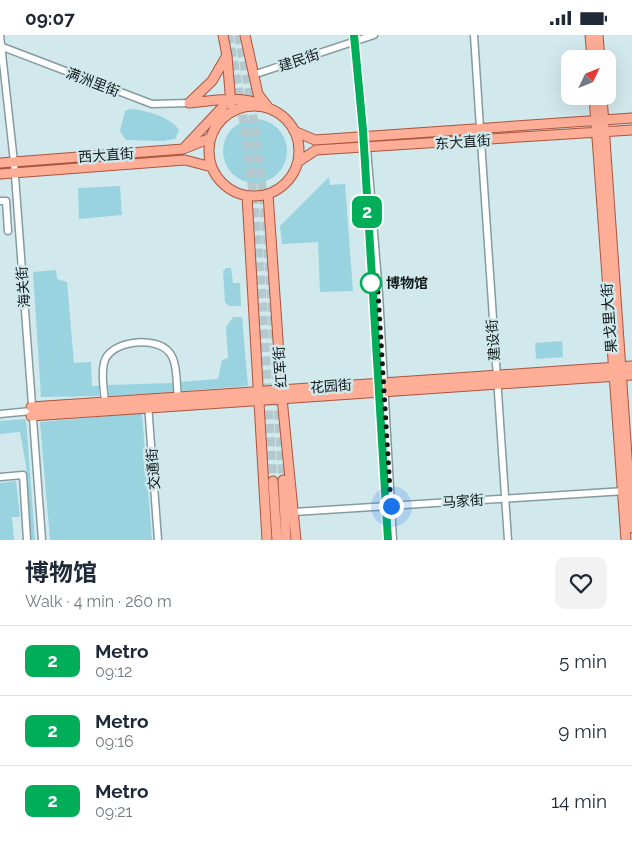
<!DOCTYPE html>
<meta charset="utf-8">
<style>
:root{--surface:#fff;--page:#f2f2f3;--text:#1f2937;--muted:#747a83;--line:#e0e1e3}
body{margin:0;font-family:Raleway,"Noto Sans SC",sans-serif;background:var(--page);color:var(--text);height:100vh;display:flex;flex-direction:column;font-size:19px;white-space:nowrap}
*{box-sizing:border-box;margin:0}
p{font-size:16px;color:var(--muted)}
.icon{flex:none;width:28px;height:28px;fill:none;stroke:currentColor;stroke-width:2;stroke-linecap:round;stroke-linejoin:round}
.map{position:relative;height:505px;overflow:hidden}
.details{display:flex;flex-direction:column;background:var(--surface);flex:1}
.details>*{flex:none}
.badge{padding:0 10px;border-radius:8px;font-size:18px;line-height:32px}
.needle{width:32px;rotate:47deg}
.controls{position:absolute;left:561px;top:15px;display:grid;gap:10px}
.controls a{display:grid;place-items:center;width:55px;height:55px;border-radius:10px;background:var(--surface);box-shadow:0 5px 20px #0002;font-size:25px}
.you{position:absolute;width:25px;height:25px;margin:-12px;border:4px solid #fff;border-radius:50%;background:#1a73e8;box-shadow:0 0 0 8px #1a73e833}
.map>.badge{position:absolute;translate:-50% -50%;box-shadow:0 0 0 2px #fff}
.round{display:grid;place-items:center;flex:none;width:52px;height:52px;border-radius:10px;background:var(--page)}
.head{display:flex;align-items:center;justify-content:space-between;height:85px;padding:0 25px}
h1{font-size:24px;font-weight:700;line-height:38px}
ul{padding:0;list-style:none}
li{display:flex;align-items:center;gap:15px;height:70px;padding:0 25px;border-top:1px solid var(--line)}
li div{flex:1}
li b{display:block;font-size:19px}
li em{font-style:normal}
li .badge{min-width:55px;font-weight:700;text-align:center}
.status{display:flex;justify-content:space-between;align-items:center;height:35px;padding:0 25px;background:var(--surface);direction:ltr}
.status svg{height:14px;fill:currentColor}
.map>svg:first-child{display:block}
.green{fill:#99d3e0}
.lines{fill:none;stroke-linecap:round;stroke-linejoin:round}
.major-tunnel{stroke:#b4c9cd;stroke-width:9;stroke-dasharray:9 4.5;stroke-linecap:butt}
.minor-casing{stroke:#859ba0;stroke-width:9}
.major-casing{stroke:#aa553e;stroke-width:11}
.minor{stroke:#fff;stroke-width:6}
.major{stroke:#fead97;stroke-width:9}
.line-casing{stroke:#fff;stroke-width:11}
.line{stroke:#00ae59;stroke-width:8}
.walk{stroke:#10191a;stroke-width:5;stroke-dasharray:0 9}
.stop-dot{fill:#fff;stroke:#00ae59;stroke-width:2.5}
.labels{text-anchor:middle;stroke-width:5;stroke-linejoin:round;paint-order:stroke}
.street-label{font-size:14px;fill:#10191a;stroke:#d1e8ed}
.stop-label{font-size:14px;font-weight:bold;fill:#10191a;stroke:#d1e8ed;text-anchor:start}
</style>
<div class="status"><b>09:07</b><svg viewBox="0 0 49 12"><path d="M0 12V9h3v3zM5 12V6h3v6zM10 12V3h3v9zM15 12V0h3v12zM26 1h20v11H26zM47 4h2v5h-2z"/></svg></div>
<div class="map">
<svg width="632" height="505" viewBox="0 0 632 505">
<rect width="100%" height="100%" fill="#d1e8ed"/>
<path class="green" d="M129,74C145,75 170,81 179,95L175,104L163,106L126,105L120,96L125,76Z
M223 116a32 32 0 1 1 64 0a32 32 0 1 1-64 0Z
M329,142L330,150L345,149L353,256L320,257L318,207L282,209L280,191Z
M120,151L122,180L79,184L78,153Z
M226,233H231L233,248H240L241,271H229L225,267L223,236Z
M56,235L57,244L67,247L74,328L91,327L92,351H99V361L41,362L33,237Z
M233,282H242L248,351L182,356L181,347L218,344L222,325L228,323L226,292Z
M562,306L563,322L536,324L535,308Z
M173,348V357L109,361L108,350Z
M142,378L152,505H50L40,387Z
M26,384L35,505H30L26,431L20,397L0,399V386Z
M16,446L20,482H12L14,505H0V448Z"/>
<g class="lines">
<path class="major-tunnel" d="M228,0C260,146 263,297 273,446
M238,0C270,145 272,297 283,445"/>
<defs>
<path id="minor" d="M0,0L14,127L42,505
M474,0L480,93
M0,11L152,69L189,68
M253,40L374,0
M481,106L508,505
M367,113L379,259L393,505
M0,166H6L8,196
M105,367C104,355 101,340 104,328C109,305 156,301 169,317C178,327 176,349 178,362
M148,369L158,505
M0,379L31,376
M0,442L23,440L27,505
M294,477L625,456"/>
<path id="major" d="M223,0L227,21L231,69
M245,0L258,59L268,72
M590,0L592,24
M598,0L600,24
M594,61L626,505
M602,61L632,493
M189,68C212,66 238,60 260,69
M189,68L212,46L226,22
M209 116a45 45 0 1 1 90 0a45 45 0 1 1-90 0Z
M294,96L315,105L632,83
M184,113L230,64
M298,127L316,115L632,95
M0,128L183,114L211,103
M0,139L185,125L212,132
M268,159L282,363L296,505
M247,161L267,505
M31,372L632,331
M31,381L632,340
M283,445L286,505
M273,446L277,505"/>
</defs>
<use href="#minor" class="minor-casing"/>
<use href="#major" class="major-casing"/>
<use href="#minor" class="minor"/>
<use href="#major" class="major"/>
</g>
<g class="lines">
<defs>
<path id="line" d="M354,0L363,95L388,505"/>
</defs>
<use href="#line" class="line-casing"/>
<use href="#line" class="line"/>
<path class="walk" d="M371,248L377,240L391,471"/>
</g>
<circle class="stop-dot" cx="371" cy="248" r="10"/>
<g class="labels">
<g class="street-label">
<text transform="translate(299 25) rotate(-18)" y="5">建民街</text>
<text transform="translate(93 47) rotate(21)" y="5">满洲里街</text>
<text transform="translate(463 107) rotate(-4)" y="5">东大直街</text>
<text transform="translate(106 120) rotate(-4)" y="5">西大直街</text>
<text transform="translate(23 252) rotate(-94)" y="5">海关街</text>
<text transform="translate(609 283) rotate(-94)" y="5">果戈里大街</text>
<text transform="translate(493 305) rotate(-94)" y="5">建设街</text>
<text transform="translate(280 332) rotate(-94)" y="5">红军街</text>
<text transform="translate(331 351) rotate(-4)" y="5">花园街</text>
<text transform="translate(153 434) rotate(-94)" y="5">交通街</text>
<text transform="translate(463 466) rotate(-4)" y="5">马家街</text>
</g>
<g class="stop-label">
<text x="386" y="253">博物馆</text>
</g>
</g>
</svg>
<div class="controls">
<a><svg class="needle" viewBox="-14 -14 28 28"><path d="M0-13l5 13h-10z" fill="#e53935"/><path d="M0 13l5-13h-10z" fill="#747a83"/></svg></a>
</div>
<div class="you" style="left:391px;top:471px"></div>
<b class="badge" style="left:367px;top:177px;background:#00ae59;color:#fff">2</b>
</div>
<section class="details">
<div class="head"><div><h1>博物馆</h1><p>Walk · 4 min · 260 m</p></div><a class="round"><svg class="icon" aria-label="heart" viewBox="0 0 24 24"><path d="M12 20l-8-8c-3-5 5-10 8-4 3-6 11-1 8 4z"/></svg></a></div>
<ul>
<li><span class="badge" style="background:#00ae59;color:#fff">2</span><div><b>Metro</b><p>09:12</p></div><em>5 min</em></li>
<li><span class="badge" style="background:#00ae59;color:#fff">2</span><div><b>Metro</b><p>09:16</p></div><em>9 min</em></li>
<li><span class="badge" style="background:#00ae59;color:#fff">2</span><div><b>Metro</b><p>09:21</p></div><em>14 min</em></li>
</ul>
</section>
